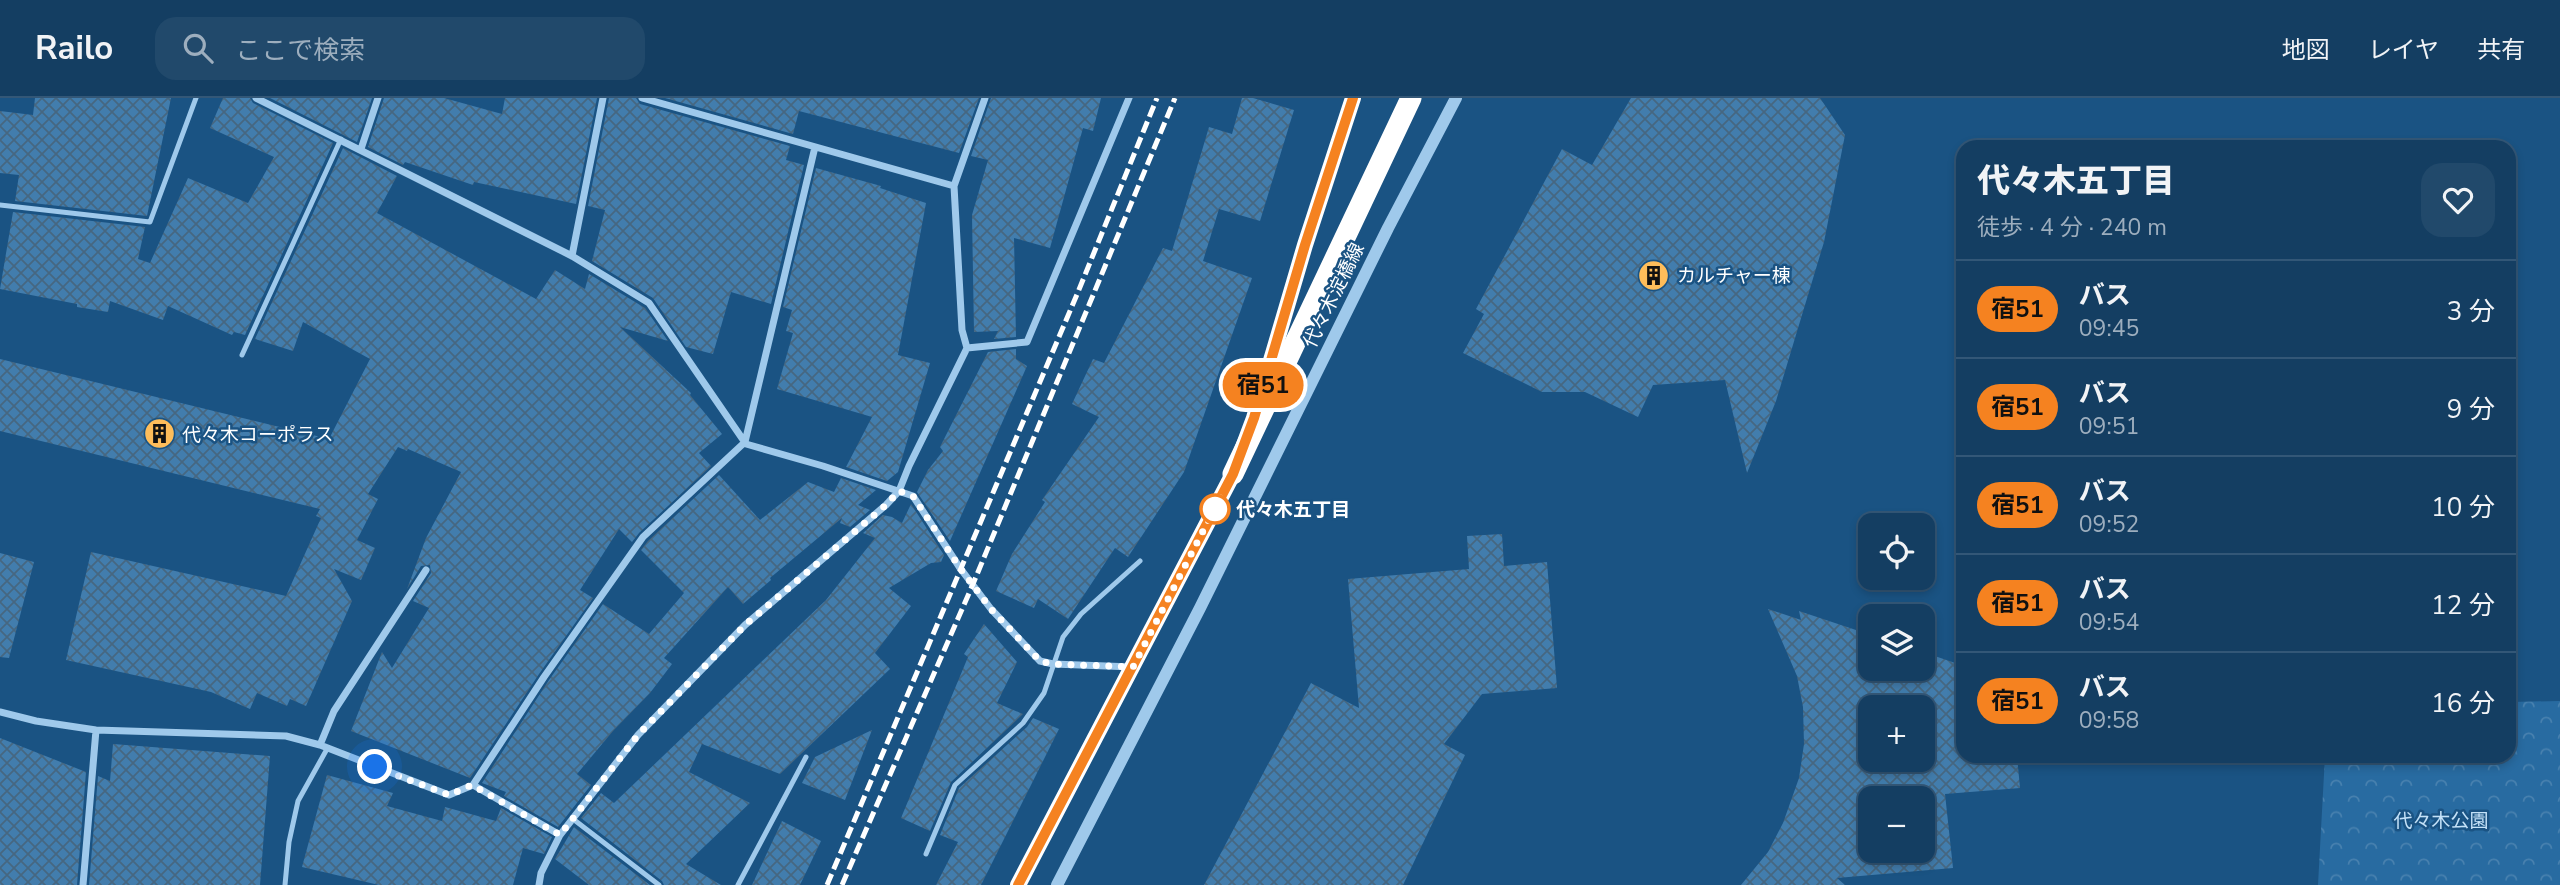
<!DOCTYPE html>
<html lang="ja">
<meta charset="utf-8">
<style>
:root{--surface:#143e62;--page:#21496b;--text:#f1f3f6;--muted:#9daebe;--line:#335777}
body{margin:0;font-family:"Nunito Sans","Noto Sans JP",sans-serif;background:var(--page);color:var(--text);height:100vh;display:flex;flex-direction:column;font-size:26px;white-space:nowrap}
*{box-sizing:border-box;margin:0}
p{font-size:23px;color:var(--muted)}
.icon{flex:none;width:38px;height:38px;fill:none;stroke:currentColor;stroke-width:2;stroke-linecap:round;stroke-linejoin:round}
.map{position:relative;flex:1;overflow:hidden}
.drawer{position:absolute;left:1956px;top:42px;width:560px;height:623px;display:flex;flex-direction:column;background:var(--surface);border-radius:21px;box-shadow:0 4px 10px #0003,0 0 0 2px var(--line)}
.drawer>*{flex:none}
.badge{padding:0 14px;border-radius:23px;font-size:24px;line-height:46px}
.controls{position:absolute;left:1858px;top:415px;display:grid;gap:14px}
.controls a{display:grid;place-items:center;width:77px;height:77px;border-radius:14px;background:var(--surface);box-shadow:0 4px 10px #0003,0 0 0 2px var(--line);font-size:35px}
.you{position:absolute;width:35px;height:35px;margin:-18px;border:5px solid #fff;border-radius:50%;background:#1a73e8;box-shadow:0 0 0 10px #1a73e833}
.map>.badge{position:absolute;translate:-50% -50%;box-shadow:0 0 0 4px #fff}
.round{display:grid;place-items:center;flex:none;width:74px;height:74px;border-radius:21px;background:var(--page)}
.summary{display:flex;align-items:center;justify-content:space-between;height:119px;padding:0 21px}
h1{font-size:33px;font-weight:800;line-height:52px}
ul{padding:0;list-style:none}
li{display:flex;align-items:center;gap:21px;height:98px;padding:0 21px;border-top:2px solid var(--line)}
li div{flex:1}
li b{display:block;font-size:26px}
li em{font-style:normal}
li .badge{min-width:77px;font-weight:700;text-align:center}
header{display:flex;align-items:center;gap:42px;box-sizing:border-box;height:98px;padding:0 35px;background:var(--surface);border-bottom:2px solid var(--line)}
header strong{font-size:33px}
nav{display:flex;gap:38px;margin-inline-start:auto;font-size:24px}
.search{width:490px;height:63px;background:var(--page);display:flex;align-items:center;gap:18px;box-sizing:border-box;padding:0 24px;border-radius:21px;color:var(--muted);font-size:26px}
.map>svg:first-child{display:block}
.forest{fill:url(#forest-crowns)}
.building{fill:url(#building-cross-hatch);fill-rule:evenodd}
.lines{fill:none;stroke-linecap:round;stroke-linejoin:round}
.service{stroke:#9fc9eb;stroke-width:5}
.minor{stroke:#9fc9eb;stroke-width:7}
.tertiary{stroke:#9fc9eb;stroke-width:12}
.motorway{stroke:#fff;stroke-width:21}
.rail{stroke:#fff;stroke-width:5;stroke-dasharray:12 5;stroke-linecap:butt}
.line-casing{stroke:#fff;stroke-width:16}
.line{stroke:#f58220;stroke-width:10}
.walk{stroke:#fff;stroke-width:7;stroke-dasharray:0 12.6}
.stop-dot{fill:#fff;stroke:#f58220;stroke-width:3.5}
.labels{text-anchor:middle;stroke-width:5;stroke-linejoin:round;paint-order:stroke}
.poi-label{font-size:19px;fill:#fff;stroke:#1a5383;text-anchor:start}
.street-label{font-size:19px;fill:#fff;stroke:#1a5383}
.stop-label{font-size:19px;font-weight:bold;fill:#fff;stroke:#1a5383;text-anchor:start}
.park-label{font-size:19px;fill:#c3e1f8;stroke:#1a5383}
</style>
<header>
<strong>Railo</strong>
<div class="search"><svg class="icon" aria-label="search" viewBox="0 0 24 24"><circle cx="10" cy="10" r="6"/><path d="M15 15l6 6"/></svg>ここで検索</div>
<nav><a>地図</a><a>レイヤ</a><a>共有</a></nav>
</header>
<div class="map">
<svg width="2560" height="787" viewBox="0 0 2560 787">
<defs>
<pattern id="forest-crowns" width="20" height="18" patternUnits="userSpaceOnUse" patternTransform="scale(1.75)"><rect width="20" height="18" fill="#286ba1"/><path d="M2 6a3 3 0 1 1 6 0M12 15a3 3 0 1 1 6 0" fill="none" stroke="#4881af"/></pattern>
<pattern id="building-cross-hatch" width="8" height="8" patternUnits="userSpaceOnUse" patternTransform="scale(1.75)"><rect width="8" height="8" fill="#427dad"/><path d="M0 0l8 8M0 8l8-8" fill="none" stroke="#466781"/></pattern>
</defs>
<rect width="100%" height="100%" fill="#1a5383"/>
<path class="forest" d="M2560,603V787H2318L2325,658H2510V604Z"/>
<path class="building" d="M35,0H171L147,118L15,103L19,77L0,75V13L33,17Z
M223,0H250L253,5L333,45L245,237L234,234L232,237L168,208L163,222L110,203L108,214L77,209V206L0,191L13,114L145,129L138,161L150,165L188,80L248,105L274,59L210,30Z
M270,0H372L357,44Z
M384,0H444L502,16L505,0H597L576,106L474,84L473,87L405,64L403,67L368,49Z
M609,0H636L640,6L790,48L786,62L804,67L771,206L731,194L713,256L686,249L653,200L592,163L605,112L588,108Z
M665,0H979L959,55L799,13L793,36Z
M991,0H1101L1093,33L1083,30L1050,150L1014,140L1016,239L994,241L998,233L974,234L972,117L988,62L971,58Z
M1242,0H1253L1294,12L1260,123L1219,111L1203,163L1252,180L1184,374L1128,459L1115,450L1068,521L1038,501L1034,510L996,493L1012,456L1045,404L1042,402L1099,319L1072,306L1093,261L1104,265L1163,150L1172,153L1209,29L1232,36Z
M1631,0H1820L1845,37L1824,144L1776,303L1747,375L1725,282L1653,287L1638,319L1585,294H1542L1463,255L1484,216L1476,211L1562,51L1592,67Z
M343,50L397,78L377,115L536,201L555,172L585,191L589,176L645,210L668,243L620,229L691,295L690,297L722,336L699,355L711,368L639,435L632,444L619,431L580,492L593,500L539,576L470,680L351,633L382,554L392,570L429,510L413,503L431,475L430,467L421,468L407,491L426,440L461,374L408,351L407,353L398,349L368,396L378,401L357,442L375,450L361,482L334,471L352,503L306,608L290,601L287,608L257,595L250,611L211,594L66,562L91,454L286,498L321,420L316,418L320,411L0,333V261L329,341L370,261L303,224L293,253L255,241Z
M816,70L881,88L880,90L926,105L898,257L930,265L898,374L887,383L846,369L872,319L777,291L793,235L786,233L792,212L783,209Z
M1016,251V261L1027,268L950,443L917,394L928,372L943,353L940,349L988,254Z
M719,377L760,422L808,384L834,394L841,380L876,392L858,407L870,412L850,429L840,425L842,420L770,480L771,482L743,506L728,489L664,560L672,566L650,595L613,633L577,676L591,687L558,729L504,698L506,694L482,685L549,582L603,506L649,536L684,495L641,452L648,443Z
M911,406L944,457L941,464L931,465L889,490L911,508L875,555L890,571L780,676L702,646L689,674L750,705L686,766L721,787H664L662,783L581,720L601,695L614,705L826,502L875,440L863,435L883,417L892,419L902,425Z
M1502,436L1504,468L1547,464L1557,590L1482,596L1444,646L1465,657L1403,787H1204L1311,585L1359,610L1348,481L1469,471L1467,438Z
M0,455L34,464L9,560L0,559Z
M1768,511L1801,522L1799,513L1871,537V570H1923V554L1964,568V658H2017L2020,690L1945,696L1953,770L1837,780L1845,787H1741L1768,754L1783,725L1799,680L1804,646L1803,609L1797,578ZM1871,609H1923V662H1871ZM1871,700H1923V752H1871Z
M984,526L1017,564L997,605L1023,616L951,684L930,733L901,720L968,559L964,556Z
M1033,620L1059,631L981,787H936L958,744L940,737L959,690L1027,629Z
M872,632L845,702L802,685L815,659Z
M0,640L86,674L77,787H0Z
M113,646L270,658L260,787H89L98,678L110,683Z
M327,677L393,695L387,708L442,723L445,709L496,723L501,710L552,739L544,756L523,750L513,787H379L302,769Z
M782,723L821,743L800,787H752Z
M574,729L650,787H589L555,761Z"/>
<g class="lines">
<path class="service" d="M0,107L150,124L196,0
M242,257L341,41
M573,721L659,787
M926,756L955,687L1023,625L1044,595L1063,539L1081,516L1140,463
M285,787L289,744L298,703L327,651
M738,787L806,659"/>
<path class="minor" d="M256,0L572,158L649,205L746,346L823,368L913,398L960,470L991,511L1040,563L1053,566L1133,569
M642,0L954,88
M361,51L378,0
M572,158L603,0
M967,250L1027,244L1129,0
M0,614L36,623L96,632L286,638L320,647L449,697L473,687L544,579L643,439L745,344L815,49
M320,647L334,613L426,472
M473,687L560,737
M83,787L96,632
M539,787L541,775L560,737L638,637L745,527L886,407L899,393L909,368L967,250L962,232L954,88L985,0"/>
<path class="tertiary" d="M1258,304L1305,147L1353,0
M1018,787L1160,518L1235,370
M1057,787L1200,510L1388,130L1456,0"/>
<path class="motorway" d="M1233,376L1411,0"/>
<path class="rail" d="M827,787L1078,194L1157,0
M842,787L973,486L1175,0"/>
</g>
<g class="lines">
<defs>
<path id="line" d="M1018,787L1233,376L1254,320L1305,147L1353,0"/>
</defs>
<use href="#line" class="line-casing"/>
<use href="#line" class="line"/>
<path class="walk" d="M375,669L449,697L472,687L560,737L638,637L745,527L886,407L899,393L913,398L960,470L991,511L1040,563L1053,566L1133,569L1220,400L1215,411"/>
</g>
<defs>
<symbol id="building-disc" viewBox="-11 -11 22 22"><circle r="9.5" fill="#febd5a" stroke="#1a5383"/><path d="M-4-6H4V6H1V3H-1V6H-4ZM-2.5-4.3h1.7v1.8h-1.7ZM.8-4.3h1.7v1.8H.8ZM-2.5-1h1.7V.8h-1.7ZM.8-1h1.7V.8H.8Z" fill="#111"/></symbol>
</defs>
<g fill-rule="evenodd">
<use href="#building-disc" x="1636" y="160" width="35" height="35"/>
<use href="#building-disc" x="142" y="318" width="35" height="35"/>
</g>
<circle class="stop-dot" cx="1215" cy="411" r="14"/>
<g class="labels">
<g class="poi-label">
<text x="1677" y="184">カルチャー棟</text>
<text x="182" y="343">代々木コーポラス</text>
</g>
<g class="street-label">
<text transform="translate(1333 197) rotate(-64)" y="7">代々木淀橋線</text>
</g>
<g class="stop-label">
<text x="1236" y="418">代々木五丁目</text>
</g>
<g class="park-label">
<text x="2441" y="729">代々木公園</text>
</g>
</g>
</svg>
<div class="controls">
<a><svg class="icon" aria-label="locate" viewBox="0 0 24 24"><circle cx="12" cy="12" r="6"/><path d="M12 2v4M12 18v4M2 12h4M18 12h4"/></svg></a>
<a><svg class="icon" aria-label="layers" viewBox="0 0 24 24"><path d="M12 4l9 5-9 5-9-5zM3 14l9 5 9-5"/></svg></a>
<a>+</a>
<a>−</a>
</div>
<div class="you" style="left:375px;top:669px"></div>
<b class="badge" style="left:1263px;top:287px;background:#f58220;color:#111">宿51</b>
<section class="drawer">
<div class="summary"><div><h1>代々木五丁目</h1><p>徒歩 · 4 分 · 240 m</p></div><a class="round"><svg class="icon" aria-label="heart" viewBox="0 0 24 24"><path d="M12 20l-8-8c-3-5 5-10 8-4 3-6 11-1 8 4z"/></svg></a></div>
<ul>
<li><span class="badge" style="background:#f58220;color:#111">宿51</span><div><b>バス</b><p>09:45</p></div><em>3 分</em></li>
<li><span class="badge" style="background:#f58220;color:#111">宿51</span><div><b>バス</b><p>09:51</p></div><em>9 分</em></li>
<li><span class="badge" style="background:#f58220;color:#111">宿51</span><div><b>バス</b><p>09:52</p></div><em>10 分</em></li>
<li><span class="badge" style="background:#f58220;color:#111">宿51</span><div><b>バス</b><p>09:54</p></div><em>12 分</em></li>
<li><span class="badge" style="background:#f58220;color:#111">宿51</span><div><b>バス</b><p>09:58</p></div><em>16 分</em></li>
</ul>
</section>
</div>
